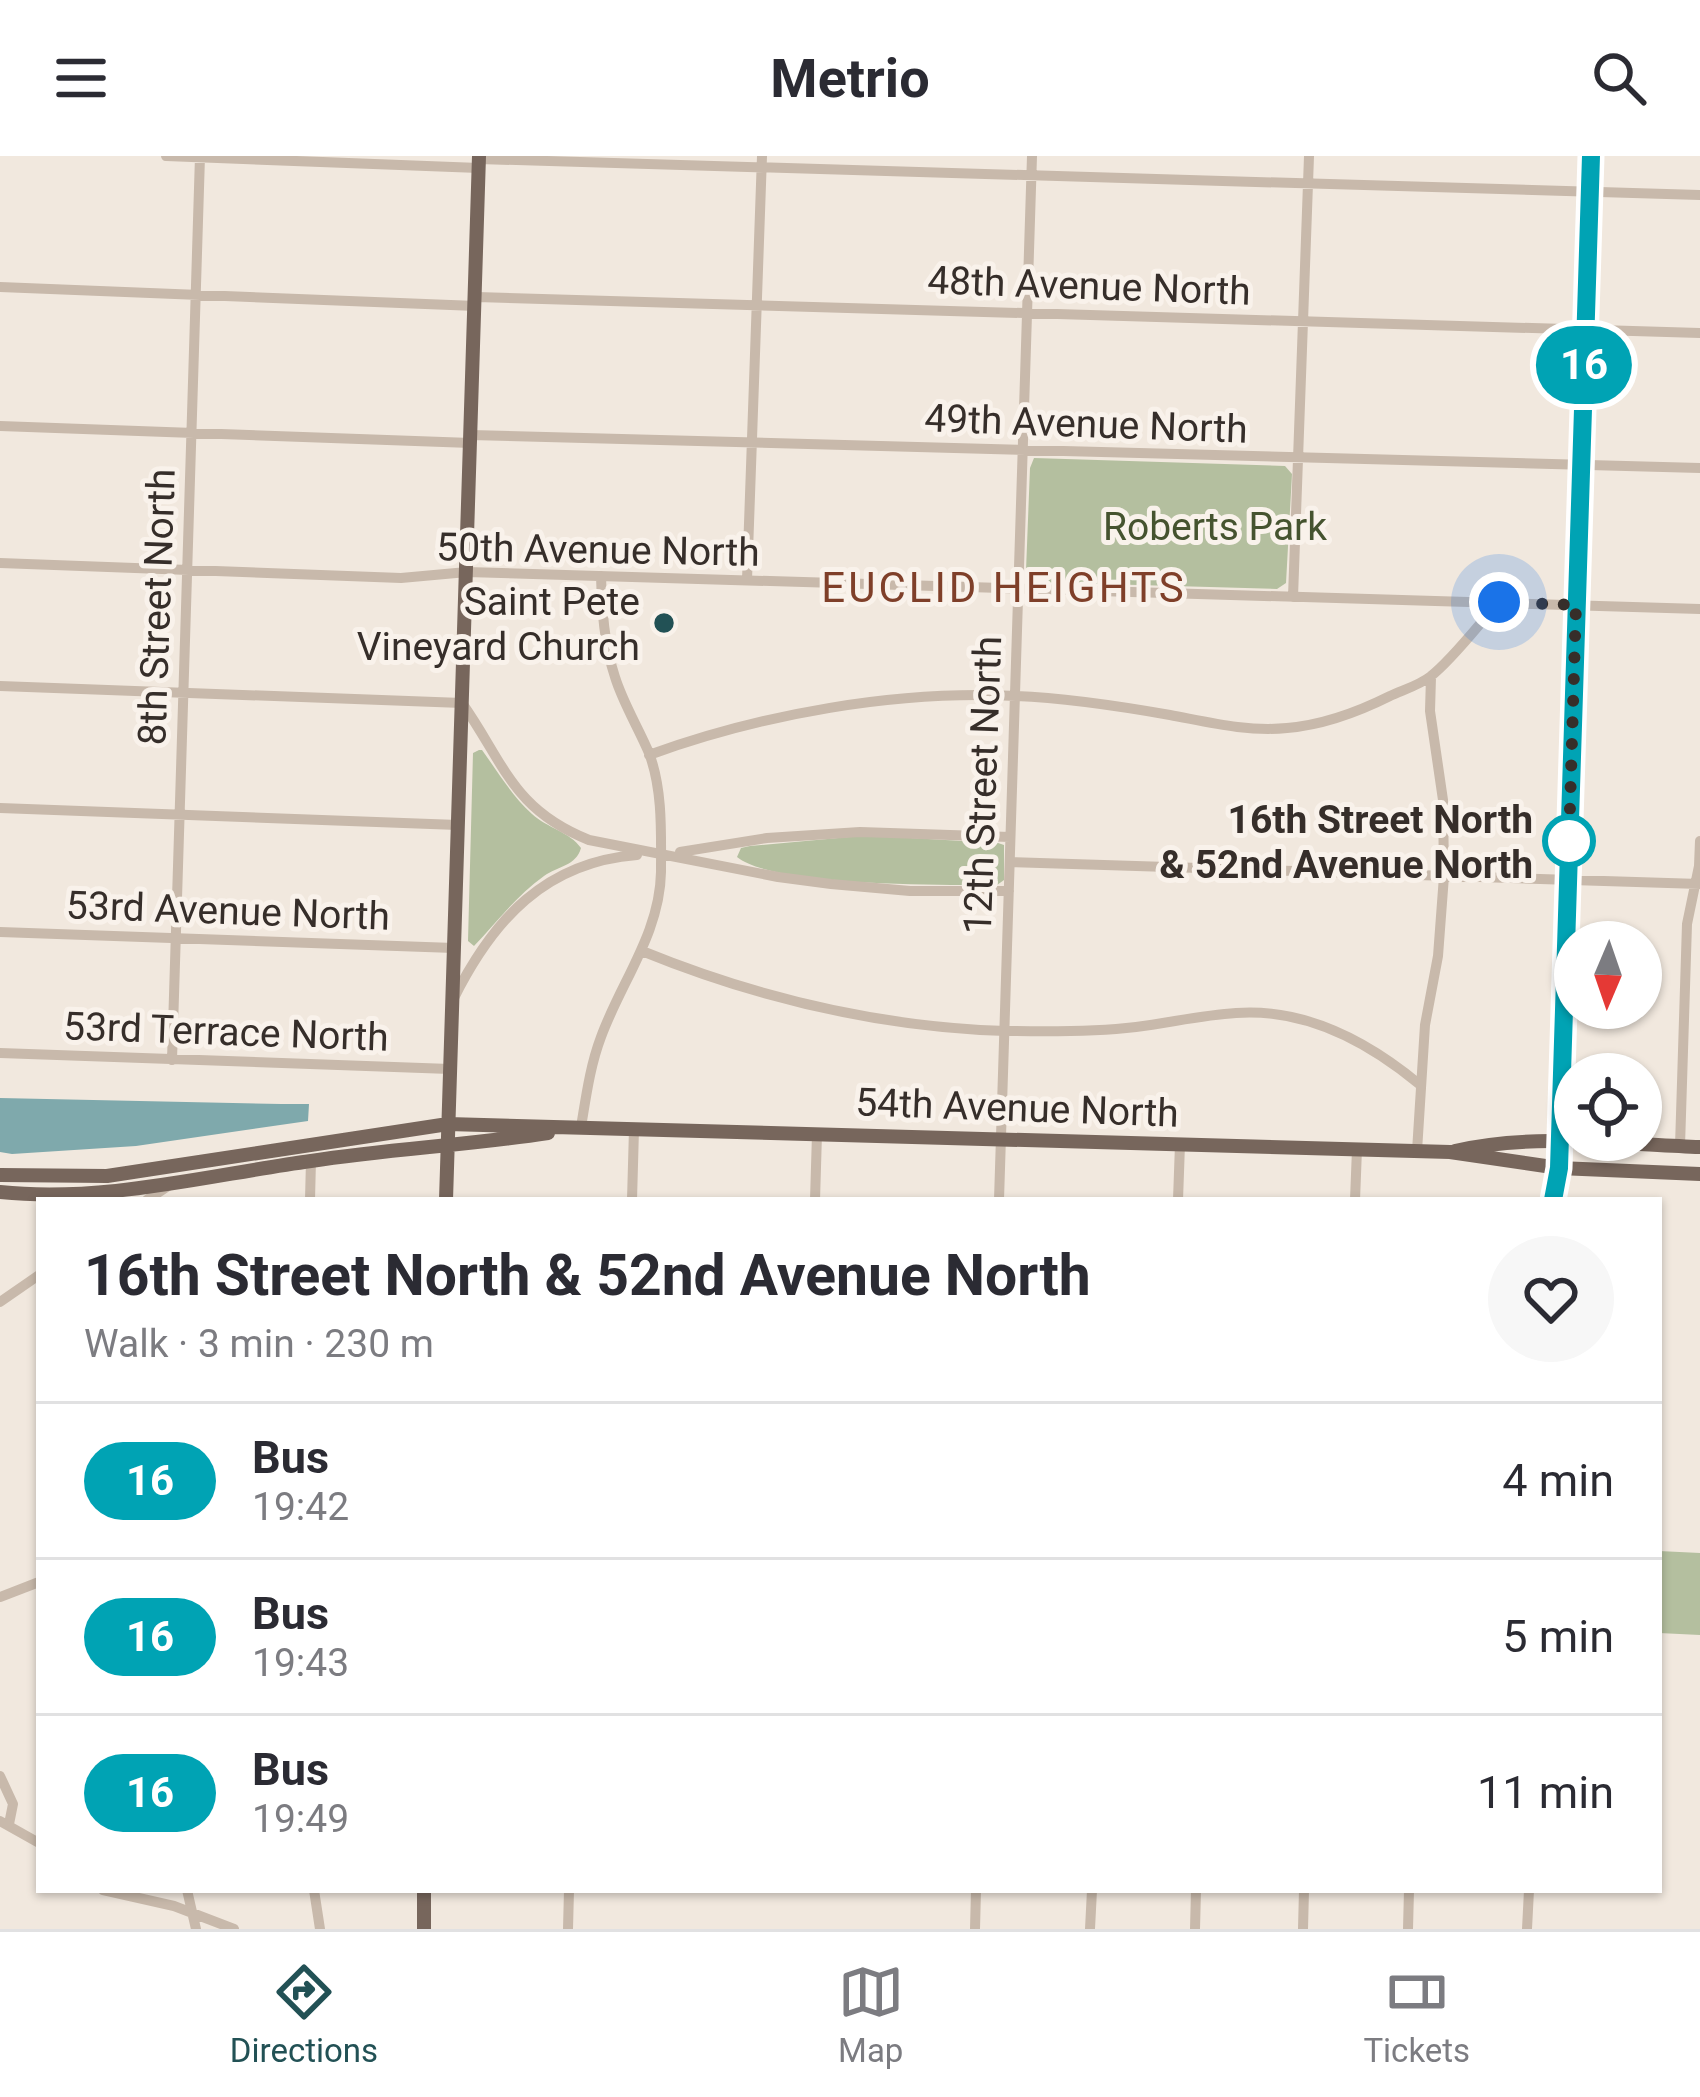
<!DOCTYPE html>
<meta charset="utf-8">
<style>
:root{--surface:#fff;--page:#f7f7f7;--text:#2b2b33;--muted:#7c7c81;--line:#e1e1e2;--accent:#225155}
body{margin:0;font-family:Roboto,sans-serif;background:var(--page);color:var(--text);height:100vh;display:flex;flex-direction:column;font-size:45px;white-space:nowrap}
*{box-sizing:border-box;margin:0}
p{font-size:39px;color:var(--muted)}
.icon{flex:none;width:66px;height:66px;fill:none;stroke:currentColor;stroke-width:2;stroke-linecap:round;stroke-linejoin:round}
.map{position:relative;flex:1;overflow:hidden}
.side{position:absolute;left:36px;top:1041px;width:1626px;height:696px;display:flex;flex-direction:column;background:var(--surface);border-radius:0px;box-shadow:0 3px 9px #0004}
.side>*{flex:none}
.badge{padding:0 24px;border-radius:39px;font-size:42px;line-height:78px}
.needle{width:78px;rotate:182deg}
.controls{position:absolute;left:1554px;top:765px;display:grid;gap:24px}
.controls a{display:grid;place-items:center;width:108px;height:108px;border-radius:50%;background:var(--surface);box-shadow:0 3px 9px #0004;font-size:60px}
.you{position:absolute;width:60px;height:60px;margin:-30px;border:9px solid #fff;border-radius:50%;background:#1a73e8;box-shadow:0 0 0 18px #1a73e833}
.map>.badge{position:absolute;translate:-50% -50%;box-shadow:0 0 0 6px #fff}
.round{display:grid;place-items:center;flex:none;width:126px;height:126px;border-radius:63px;background:var(--page)}
.summary{display:flex;align-items:center;justify-content:space-between;height:204px;padding:0 48px}
h1{font-size:57px;font-weight:700;line-height:90px}
ul{padding:0;list-style:none}
li{display:flex;align-items:center;gap:36px;height:156px;padding:0 48px;border-top:3px solid var(--line)}
li div{flex:1}
li b{display:block;font-size:45px}
li em{font-style:normal}
li .badge{min-width:132px;font-weight:700;text-align:center}
header{display:flex;justify-content:space-between;align-items:center;height:156px;padding:0 48px;background:var(--surface);font-size:54px;font-weight:700}
.tab-bar{display:flex;justify-content:space-around;align-items:center;height:168px;border-top:3px solid var(--line);background:var(--surface);font-size:33px;color:var(--muted)}
.tab-bar a{display:grid;justify-items:center;gap:6px}
.tab-bar .active{color:var(--accent)}
.map>svg:first-child{display:block}
.green{fill:#b4bf9f}
.water{fill:#7fa9ac}
.lines{fill:none;stroke-linecap:round;stroke-linejoin:round}
.minor{stroke:#c8b9ab;stroke-width:10}
.major{stroke:#77665c;stroke-width:14}
.line-casing{stroke:#fff;stroke-width:27}
.line{stroke:#00a3b4;stroke-width:18}
.walk{stroke:#362e2a;stroke-width:12;stroke-dasharray:0 21.6}
.poi-dot{fill:#225155;stroke:#f9f2eb;stroke-width:4.5}
.stop-dot{fill:#fff;stroke:#00a3b4;stroke-width:6}
.labels{text-anchor:middle;stroke-width:10;stroke-linejoin:round;paint-order:stroke}
.street-label{font-size:39px;fill:#362e2a;stroke:#f9f2eb}
.park-label{font-size:39px;fill:#45532f;stroke:#f9f2eb}
.poi-label{font-size:39px;fill:#362e2a;stroke:#f9f2eb;text-anchor:end}
.stop-label{font-size:39px;font-weight:bold;fill:#362e2a;stroke:#f9f2eb;text-anchor:end}
.neighbourhood-label{font-size:42px;letter-spacing:3px;fill:#7f3f29;stroke:#f9f2eb}
</style>
<header><svg class="icon" aria-label="menu" viewBox="0 0 24 24"><path d="M4 6h16M4 12h16M4 18h16"/></svg>Metrio<svg class="icon" aria-label="search" viewBox="0 0 24 24"><circle cx="10" cy="10" r="6"/><path d="M15 15l6 6"/></svg></header>
<div class="map">
<svg width="1700" height="1773" viewBox="0 0 1700 1773">
<rect width="100%" height="100%" fill="#f1e8de"/>
<path class="green" d="M1034,302L1285,310L1292,318L1286,427L1277,433L1031,426L1026,422V415L1030,312Z
M479,594H482C498,616 512,640 532,658C547,672 570,676 581,692C576,710 558,710 544,720C516,740 496,767 474,790L468,785L473,597Z
M849,681H893L998,687L1004,689V724L997,729C945,729 774,731 737,701L741,692L750,690Z
M1659,1395L1700,1397V1479L1659,1477Z"/>
<path class="water" d="M0,942L281,948H309L308,965L136,990L12,998L0,996Z"/>
<g class="lines">
<path class="minor" d="M166,0L479,12
M479,3L1700,39
M0,131L476,150
M477,141L1700,177
M0,270L471,287
M471,279L1700,312
M0,407L401,422L467,416L1700,453
M747,424L762,0
M1293,441L1309,0
M0,530L462,547C505,608 512,653 589,684L778,721L831,728L910,735H1009
M649,599C762,558 896,534 1016,540C1068,542 1119,550 1170,559C1208,566 1247,576 1287,572C1323,569 1358,556 1390,540C1403,534 1420,529 1431,520C1452,504 1480,467 1499,446
M0,652L458,669
M680,696L767,682L860,676L1010,681
M1010,706L1700,728
M0,776L454,792
M642,795C750,839 863,867 980,874C1031,876 1084,877 1136,871C1169,867 1202,859 1236,857C1305,852 1367,885 1419,928
M454,842C493,764 545,706 637,699
M0,897L450,913
M172,904L200,0
M581,971C586,941 590,910 601,881C621,826 660,777 661,716C661,678 663,634 649,597C638,571 623,547 615,521C604,488 602,454 601,420
M1680,990L1687,768L1699,710L1700,685
M1417,995L1425,869L1438,800L1444,720L1443,644L1430,555L1431,521
M147,1044L171,1028
M310,1044L311,1004
M632,1044L634,973
M815,1044L817,978
M999,1044L1032,0
M1178,1044L1180,988
M1355,1044L1357,993
M1553,1044L1559,1012L1591,0
M0,1146L39,1119
M0,1441L39,1426
M0,1620L13,1648L9,1668
M0,1665L39,1687
M103,1734L174,1750L234,1773
M187,1734L196,1773
M314,1734L320,1773
M568,1773L569,1734
M975,1773L976,1734
M1090,1773L1092,1734
M1195,1773L1196,1734
M1303,1773L1304,1734
M1408,1773L1409,1734
M1527,1773L1529,1734"/>
<path class="major" d="M1455,995C1532,977 1621,988 1700,991
M0,1019L107,1020L448,968L1450,996L1559,1012L1700,1018
M0,1036C104,1047 209,1019 311,1005C390,993 470,989 548,977
M446,1044L479,0
M424,1773V1734"/>
</g>
<g class="lines">
<defs>
<path id="line" d="M1553,1044L1559,1012L1591,0"/>
</defs>
<use href="#line" class="line-casing"/>
<use href="#line" class="line"/>
<path class="walk" d="M1499,446L1576,449L1569,685"/>
</g>
<circle class="poi-dot" cx="664" cy="467" r="12"/>
<circle class="stop-dot" cx="1569" cy="685" r="24"/>
<g class="labels">
<g class="street-label">
<text transform="translate(1089 129) rotate(2)" y="14">48th Avenue North</text>
<text transform="translate(1086 267) rotate(2)" y="14">49th Avenue North</text>
<text transform="translate(598 393) rotate(1)" y="14">50th Avenue North</text>
<text transform="translate(156 451) rotate(-88)" y="14">8th Street North</text>
<text transform="translate(982 629) rotate(-88)" y="14">12th Street North</text>
<text transform="translate(228 754) rotate(2)" y="14">53rd Avenue North</text>
<text transform="translate(226 875) rotate(2)" y="14">53rd Terrace North</text>
<text transform="translate(1017 951) rotate(2)" y="14">54th Avenue North</text>
</g>
<g class="park-label">
<text x="1215" y="384">Roberts Park</text>
</g>
<g class="poi-label">
<text x="640" y="459">Saint Pete<tspan x="640" dy="45">Vineyard Church</tspan></text>
</g>
<g class="stop-label">
<text x="1533" y="677">16th Street North<tspan x="1533" dy="45">&amp; 52nd Avenue North</tspan></text>
</g>
<g class="neighbourhood-label">
<text x="1004" y="446">EUCLID HEIGHTS</text>
</g>
</g>
</svg>
<div class="controls">
<a><svg class="needle" viewBox="-14 -14 28 28"><path d="M0-13l5 13h-10z" fill="#e53935"/><path d="M0 13l5-13h-10z" fill="#7c7c81"/></svg></a>
<a><svg class="icon" aria-label="locate" viewBox="0 0 24 24"><circle cx="12" cy="12" r="6"/><path d="M12 2v4M12 18v4M2 12h4M18 12h4"/></svg></a>
</div>
<div class="you" style="left:1499px;top:446px"></div>
<b class="badge" style="left:1584px;top:209px;background:#00a3b4;color:#fff">16</b>
<section class="side">
<div class="summary"><div><h1>16th Street North &amp; 52nd Avenue North</h1><p>Walk · 3 min · 230 m</p></div><a class="round"><svg class="icon" aria-label="heart" viewBox="0 0 24 24"><path d="M12 20l-8-8c-3-5 5-10 8-4 3-6 11-1 8 4z"/></svg></a></div>
<ul>
<li><span class="badge" style="background:#00a3b4;color:#fff">16</span><div><b>Bus</b><p>19:42</p></div><em>4 min</em></li>
<li><span class="badge" style="background:#00a3b4;color:#fff">16</span><div><b>Bus</b><p>19:43</p></div><em>5 min</em></li>
<li><span class="badge" style="background:#00a3b4;color:#fff">16</span><div><b>Bus</b><p>19:49</p></div><em>11 min</em></li>
</ul>
</section>
</div>
<nav class="tab-bar">
<a class="active"><svg class="icon" aria-label="directions" viewBox="0 0 24 24"><path d="M12 3l9 9-9 9-9-9zM9 14v-3h6M13 9l2 2-2 2"/></svg>Directions</a>
<a><svg class="icon" aria-label="map" viewBox="0 0 24 24"><path d="M3 6l6-2 6 2 6-2v14l-6 2-6-2-6 2zM9 4v14M15 6v14"/></svg>Map</a>
<a><svg class="icon" aria-label="tickets" viewBox="0 0 24 24"><path d="M3 7h18v10H3zM15 7v10"/></svg>Tickets</a>
</nav>
